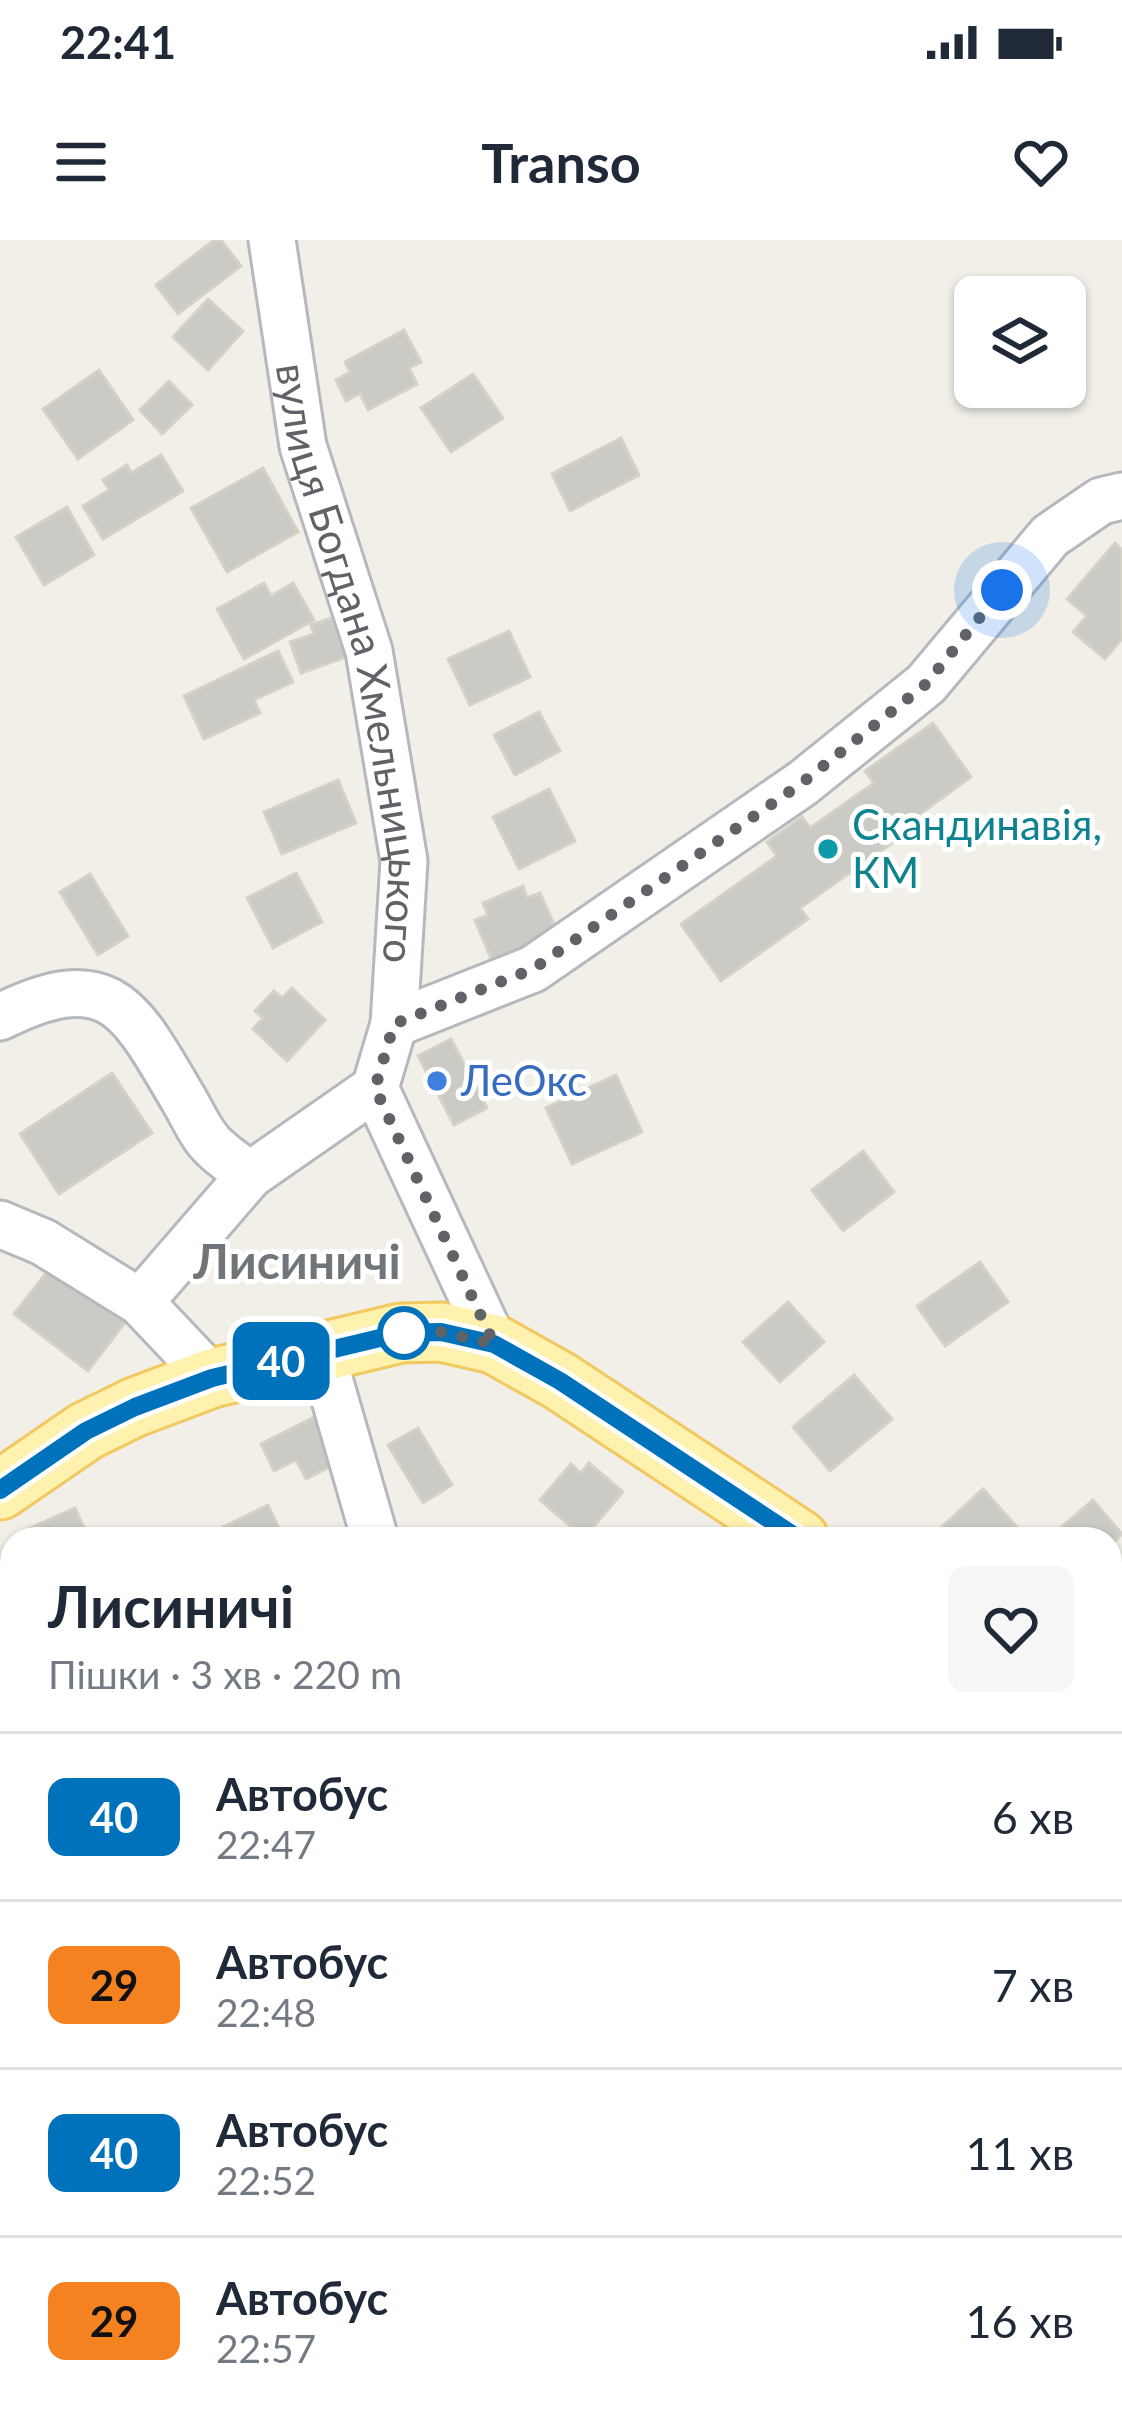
<!DOCTYPE html>
<html lang="uk">
<meta charset="utf-8">
<style>
:root{--surface:#fff;--page:#f6f6f7;--text:#1f2937;--muted:#747a83;--line:#e0e1e3}
body{margin:0;font-family:Lato,sans-serif;background:var(--page);color:var(--text);height:100vh;display:flex;flex-direction:column;font-size:45px;white-space:nowrap}
*{box-sizing:border-box;margin:0}
p{font-size:39px;color:var(--muted)}
.icon{flex:none;width:66px;height:66px;fill:none;stroke:currentColor;stroke-width:2;stroke-linecap:round;stroke-linejoin:round}
.map{position:relative;flex:1;overflow:hidden}
.panel{position:absolute;left:0px;top:1287px;width:1122px;height:903px;display:flex;flex-direction:column;background:var(--surface);border-radius:36px 36px 0 0;box-shadow:0 3px 9px #0004}
.panel>*{flex:none}
.badge{padding:0 24px;border-radius:18px;font-size:42px;line-height:78px}
.tools{position:absolute;left:954px;top:36px;display:grid;gap:24px}
.tools a{display:grid;place-items:center;width:132px;height:132px;border-radius:18px;background:var(--surface);box-shadow:0 3px 9px #0004;font-size:60px}
.you{position:absolute;width:60px;height:60px;margin:-30px;border:9px solid #fff;border-radius:50%;background:#1a73e8;box-shadow:0 0 0 18px #1a73e833}
.map>.badge{position:absolute;translate:-50% -50%;box-shadow:0 0 0 6px #fff}
.round{display:grid;place-items:center;flex:none;width:126px;height:126px;border-radius:18px;background:var(--page)}
.head{display:flex;align-items:center;justify-content:space-between;height:204px;padding:0 48px}
h1{font-size:57px;font-weight:700;line-height:90px}
ul{padding:0;list-style:none}
li{display:flex;align-items:center;gap:36px;height:168px;padding:0 48px;border-top:3px solid var(--line)}
li div{flex:1}
li b{display:block;font-size:45px}
li em{font-style:normal}
li .badge{min-width:132px;font-weight:700;text-align:center}
.status{display:flex;justify-content:space-between;align-items:center;height:84px;padding:0 60px;background:var(--surface);direction:ltr}
.status svg{height:33px;fill:currentColor}
header{display:flex;justify-content:space-between;align-items:center;height:156px;padding:0 48px;background:var(--surface);font-size:54px;font-weight:700}
.map>svg:first-child{display:block}
.building{fill:#cccac5;stroke:#d6d1c6;stroke-width:3}
.lines{fill:none;stroke-linecap:round;stroke-linejoin:round}
.minor-casing{stroke:#b5b8bc;stroke-width:51}
.major-casing{stroke:#f2c960;stroke-width:63}
.minor{stroke:#fff;stroke-width:45}
.major{stroke:#fff2af;stroke-width:57}
.line-casing{stroke:#fff;stroke-width:27}
.line{stroke:#0072bc;stroke-width:18}
.walk{stroke:#5f6368;stroke-width:12;stroke-dasharray:0 21.6}
.culture-dot{fill:#0f9aa8;stroke:#fff;stroke-width:4.5}
.shop-dot{fill:#3f7fe0;stroke:#fff;stroke-width:4.5}
.stop-dot{fill:#fff;stroke:#0072bc;stroke-width:6}
.labels{text-anchor:middle;stroke-width:10;stroke-linejoin:round;paint-order:stroke}
.street-label{font-size:42px;fill:#5f6368;stroke:#fff}
.culture-label{font-size:42px;fill:#0d838f;stroke:#fff;text-anchor:start}
.shop-label{font-size:42px;fill:#366cbe;stroke:#fff;text-anchor:start}
.quarter-label{font-size:48px;font-weight:bold;fill:#70757a;stroke:#fff}
</style>
<div class="status"><b>22:41</b><svg viewBox="0 0 49 12"><path d="M0 12V9h3v3zM5 12V6h3v6zM10 12V3h3v9zM15 12V0h3v12zM26 1h20v11H26zM47 4h2v5h-2z"/></svg></div>
<header><svg class="icon" aria-label="menu" viewBox="0 0 24 24"><path d="M4 6h16M4 12h16M4 18h16"/></svg>Transo<svg class="icon" aria-label="heart" viewBox="0 0 24 24"><path d="M12 20l-8-8c-3-5 5-10 8-4 3-6 11-1 8 4z"/></svg></header>
<div class="map">
<svg width="1122" height="2189" viewBox="0 0 1122 2189">
<rect width="100%" height="100%" fill="#f1efe8"/>
<path class="building" d="M214,0H221L241,26L178,74L156,45Z
M208,59L243,91L208,130L173,97Z
M404,90L421,122L409,128L417,144L368,170L360,153L346,161L336,140L350,132L345,122Z
M99,130L133,180L78,219L43,169Z
M473,134L503,178L451,212L421,168Z
M169,141L192,165L162,194L140,170Z
M621,198L639,235L570,271L552,234Z
M161,215L183,251L103,299L83,266L109,250L103,240L127,225L131,233Z
M263,228L298,292L227,332L191,268Z
M67,267L94,315L44,345L16,297Z
M1115,303L1122,310V399L1105,419L1073,392L1087,376L1067,359Z
M264,343L271,356L293,343L314,380L244,419L217,369Z
M332,378L346,417L301,433L290,402L314,394L311,385Z
M509,391L530,437L470,465L448,419Z
M278,411L293,442L254,460L260,473L204,499L184,456Z
M539,472L560,511L515,535L494,495Z
M933,483L971,537L895,592L899,598L800,668L808,679L721,741L681,684L777,616L767,602L802,577L810,588L874,543L865,531Z
M338,540L356,583L282,614L264,572Z
M549,549L575,601L519,629L493,577Z
M296,633L322,682L273,708L247,658Z
M90,634L128,696L98,715L60,652Z
M523,646L527,658L540,653L558,693L492,721L475,680L488,675L483,663Z
M292,748L325,780L287,821L253,789L263,778L255,771L274,751L282,758Z
M451,799L487,868L454,885L418,816Z
M112,833L152,893L59,954L20,894Z
M616,835L642,892L572,924L546,868Z
M863,911L894,952L843,991L812,950Z
M980,1022L1008,1062L945,1106L917,1066Z
M53,1024L126,1081L88,1131L14,1074Z
M788,1062L824,1102L780,1142L743,1102Z
M854,1135L892,1179L830,1231L793,1187Z
M318,1175L341,1221L306,1239L296,1220L274,1231L261,1204Z
M418,1188L452,1245L423,1263L388,1205Z
M589,1223L623,1252L584,1298L540,1260L571,1224L581,1233Z
M983,1249L1025,1296L1021,1299H935L932,1296Z
M1093,1260L1122,1294L1110,1306V1299H1067L1059,1289Z
M268,1265L284,1299H228L223,1287Z
M75,1268L89,1299H35L30,1288Z
M1122,1370V1427L1110,1413V1381Z
M195,2178H259L266,2189H196L190,2181Z
M301,2178H360L362,2181L349,2189H308Z
M960,2178H1032L1035,2182L1026,2189H968Z"/>
<g class="lines">
<defs>
<g id="minor">
<path id="s1" d="M272,0L303,206L369,411L404,621L394,784L375,848"/>
<path d="M0,777C112,721 131,771 184,860C193,875 201,895 214,907C224,917 238,926 250,935"/>
<path d="M394,784L533,729L803,543L926,444L1050,296L1101,261L1122,256"/>
<path d="M0,984L43,1002L140,1062L212,1138"/>
<path d="M140,1062L250,935L375,848L494,1104"/>
<path d="M321,1111L375,1299"/>
<path d="M420,2189L434,2178"/>
<path d="M560,2189L562,2178"/>
</g>
<path id="major" d="M0,1250L86,1191L135,1167L212,1138L401,1093L441,1092L494,1104L560,1141L799,1299
M1110,1556L1122,1566"/>
</defs>
<use href="#minor" class="minor-casing"/>
<use href="#major" class="major-casing"/>
<use href="#minor" class="minor"/>
<use href="#major" class="major"/>
</g>
<g class="lines">
<defs>
<path id="line" d="M0,1250L86,1191L135,1167L212,1138L401,1093L441,1092L494,1104L560,1141L799,1299"/>
</defs>
<use href="#line" class="line-casing"/>
<use href="#line" class="line"/>
<path class="walk" d="M404,1093H401L441,1092L494,1104L375,848L394,784L533,729L802,543L926,444L1002,350"/>
</g>
<circle class="culture-dot" cx="828" cy="609" r="12"/>
<circle class="shop-dot" cx="437" cy="841" r="12"/>
<circle class="stop-dot" cx="404" cy="1093" r="24"/>
<g class="labels">
<g class="street-label">
<text dy="15" stroke="none"><textPath href="#s1" startOffset="432">вулиця Богдана Хмельницького</textPath></text>
</g>
<g class="culture-label">
<text x="852" y="600">Скандинавія,<tspan x="852" dy="48">КМ</tspan></text>
</g>
<g class="shop-label">
<text x="461" y="856">ЛеОкс</text>
</g>
<g class="quarter-label">
<text x="297" y="1039">Лисиничі</text>
</g>
</g>
</svg>
<div class="tools">
<a><svg class="icon" aria-label="layers" viewBox="0 0 24 24"><path d="M12 4l9 5-9 5-9-5zM3 14l9 5 9-5"/></svg></a>
</div>
<div class="you" style="left:1002px;top:350px"></div>
<b class="badge" style="left:281px;top:1121px;background:#0072bc;color:#fff">40</b>
<section class="panel">
<div class="head"><div><h1>Лисиничі</h1><p>Пішки · 3 хв · 220 m</p></div><a class="round"><svg class="icon" aria-label="heart" viewBox="0 0 24 24"><path d="M12 20l-8-8c-3-5 5-10 8-4 3-6 11-1 8 4z"/></svg></a></div>
<ul>
<li><span class="badge" style="background:#0072bc;color:#fff">40</span><div><b>Автобус</b><p>22:47</p></div><em>6 хв</em></li>
<li><span class="badge" style="background:#f58220;color:#111">29</span><div><b>Автобус</b><p>22:48</p></div><em>7 хв</em></li>
<li><span class="badge" style="background:#0072bc;color:#fff">40</span><div><b>Автобус</b><p>22:52</p></div><em>11 хв</em></li>
<li><span class="badge" style="background:#f58220;color:#111">29</span><div><b>Автобус</b><p>22:57</p></div><em>16 хв</em></li>
</ul>
</section>
</div>
